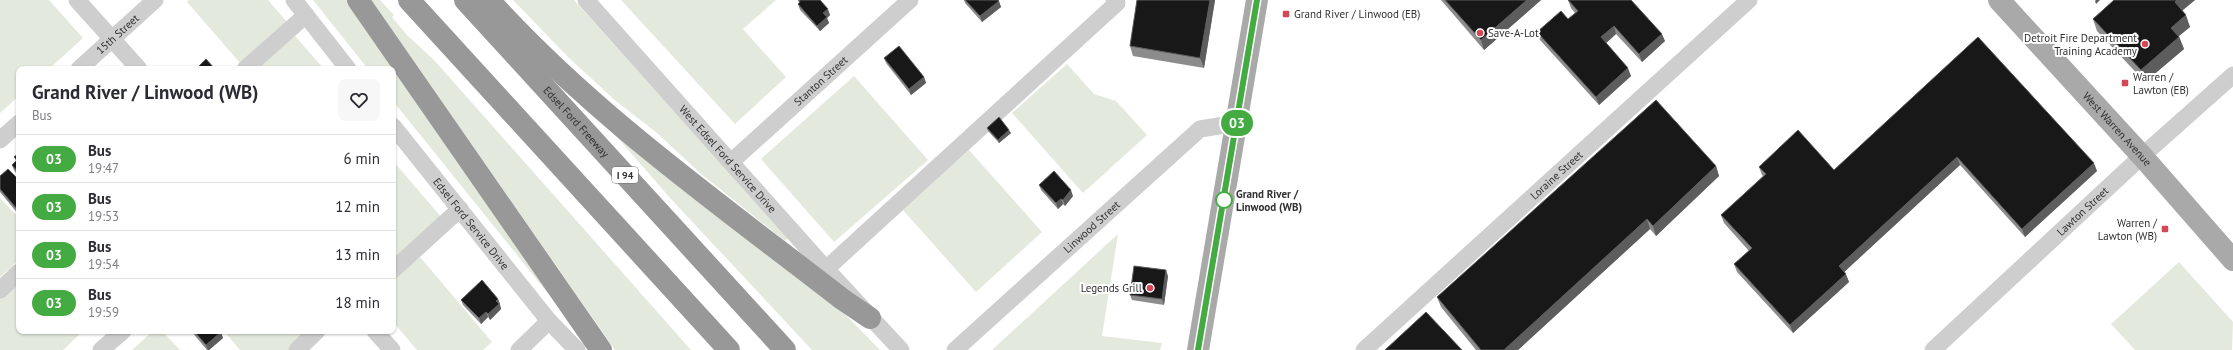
<!DOCTYPE html>
<style>
:root{--surface:#fff;--page:#f7f7f7;--text:#2b2b33;--muted:#7c7c81;--line:#e1e1e2}
body{margin:0;font-family:"PT Sans",sans-serif;background:var(--page);color:var(--text);height:100vh;display:flex;flex-direction:column;font-size:15px;white-space:nowrap}
*{box-sizing:border-box;margin:0}
p{font-size:13px;color:var(--muted)}
.icon{flex:none;width:22px;height:22px;fill:none;stroke:currentColor;stroke-width:2;stroke-linecap:round;stroke-linejoin:round}
.map{position:relative;flex:1;overflow:hidden}
.sheet{position:absolute;left:16px;top:66px;width:380px;height:268px;display:flex;flex-direction:column;background:var(--surface);border-radius:8px;box-shadow:0 1px 3px #0004}
.sheet>*{flex:none}
.badge{padding:0 8px;border-radius:13px;font-size:14px;line-height:26px}
.map>.badge{position:absolute;translate:-50% -50%;box-shadow:0 0 0 2px #fff}
.round{display:grid;place-items:center;flex:none;width:42px;height:42px;border-radius:8px;background:var(--page)}
.summary{display:flex;align-items:center;justify-content:space-between;height:68px;padding:0 16px}
h1{font-size:19px;font-weight:700;line-height:30px}
ul{padding:0;list-style:none}
li{display:flex;align-items:center;gap:12px;height:48px;padding:0 16px;border-top:1px solid var(--line)}
li div{flex:1}
li b{display:block;font-size:15px}
li em{font-style:normal}
li .badge{min-width:44px;font-weight:700;text-align:center}
.map>svg:first-child{display:block}
.green{fill:#e4e9de}
.lines{fill:none;stroke-linecap:round;stroke-linejoin:round}
.minor{stroke:#cecece;stroke-width:17}
.major{stroke:#a9a9a9;stroke-width:22}
.highway{stroke:#989898;stroke-width:22}
.wall{fill:#8c8c8c}
.shaded-wall{fill:#5d5d5d}
.building{fill:#181818;stroke:#5d5d5d}
.line-casing{stroke:#fff;stroke-width:9}
.line{stroke:#44aa42;stroke-width:6}
.poi-dot{fill:#d54754;stroke:#fff;stroke-width:1.5}
.stop-dot{fill:#fff;stroke:#44aa42;stroke-width:2}
.labels{text-anchor:middle;stroke-width:4;stroke-linejoin:round;paint-order:stroke}
.shield{fill:#fff;stroke:#6f6f6f;stroke-width:1}
.shield-label{font-size:10px;font-weight:bold;fill:#313131}
.poi-label{font-size:11px;fill:#313131;stroke:#fff;text-anchor:start}
.street-label{font-size:11px;fill:#313131;stroke:#fff}
.stop-label{font-size:11px;font-weight:bold;fill:#313131;stroke:#fff;text-anchor:start}
</style>
<div class="map">
<svg width="2233" height="350" viewBox="0 0 2233 350">
<rect width="100%" height="100%" fill="#fff"/>
<path class="green" d="M0,0H49L83,38L49,69H19V96L0,113Z
M189,0H268L288,23L241,64L187,2Z
M313,0H352L575,327L393,101V69H368Z
M371,0H380L394,15L392,17L407,35L435,61L691,350H615Z
M513,0H574L788,238L785,241L700,173L657,133L616,101L569,58Z
M621,0H776L743,29L786,77L735,124Z
M295,36L324,69H257Z
M1067,64L1094,94L1116,101L1147,135L1083,193L1012,113Z
M854,76L928,160L834,242L761,159Z
M597,114L831,300L880,350H812L671,199Z
M969,150L1042,232L976,292L903,210Z
M393,161L442,218L393,261Z
M0,198L19,218V260L0,277Z
M1118,234L1102,336L1162,343L1160,350H992Z
M420,257L492,342L483,350H417L393,322V280Z
M2179,262L2233,322L2232,350H2135L2111,324Z
M19,279V331H83L63,350H0V297Z
M153,331H162L180,350H132Z
M224,331H312L290,350H240Z"/>
<g class="lines">
<g class="minor">
<path d="M77,0L139,69"/>
<path d="M294,0L348,69"/>
<path id="s1" d="M586,0L826,269L901,350"/>
<path id="s2" d="M79,69L155,0"/>
<path d="M245,69L306,15"/>
<path id="s3" d="M393,126L549,321L577,350"/>
<path d="M0,140L19,123"/>
<path id="s4" d="M731,162L910,0"/>
<path d="M826,269L1117,3L1114,0"/>
<path d="M393,270L460,209"/>
<path d="M0,290L19,272"/>
<path d="M375,331L392,350"/>
<path d="M101,350L123,331"/>
<path d="M297,350L317,331"/>
<path d="M519,350L549,321"/>
<path id="s5" d="M955,350L1200,129L1237,123"/>
<path id="s6" d="M1364,350L1749,0"/>
<path id="s7" d="M1933,350L2142,156L2233,75"/>
</g>
<g class="major">
<path id="s8" d="M1999,0L2142,156L2233,260"/>
<path d="M1198,350L1257,0"/>
</g>
<g class="highway">
<path d="M358,0L601,350"/>
<path d="M409,0L729,350"/>
<path id="s9" d="M465,0L785,350"/>
<path d="M489,0C593,115 720,204 842,299L870,318"/>
</g>
</g>
<path class="wall" d="M798,0H820L830,15L827,18L829,23L820,31L800,10L798,4L799,3Z
M964,0H998L1001,7L982,22L965,3Z
M1137,0H1215L1204,68L1133,56L1130,46Z
M1441,0H1541L1484,50Z
M1568,0L1665,41L1642,62L1616,34L1606,43L1631,76L1599,105L1540,40L1537,32L1568,19L1575,13L1571,8Z
M2114,0H2195L2182,11L2190,27L2179,36L2184,49L2145,82L2097,31L2093,19Z
M1978,37L2097,171L2025,237L1960,165L1844,272L1849,282L1793,333L1737,272L1734,264L1749,251L1724,223L1721,215L1763,176L1762,175L1759,167L1834,170Z
M884,58L924,77L926,83L911,95L886,63Z
M987,128L1011,133L999,143L988,131Z
M19,153V179L16,173L14,170L12,165L16,161L14,157Z
M1716,166L1719,176L1656,236L1650,229L1518,350H1476L1441,307L1437,297Z
M0,176L19,180V215L0,192Z
M1039,185L1073,196L1065,206L1063,204L1058,209L1041,190Z
M1168,276L1164,305L1132,300L1130,295Z
M498,299L500,304V305L501,309L490,320L488,317L481,324L463,305L461,300Z
M191,331H220L223,338L209,350H207Z"/>
<path class="shaded-wall" d="M1210,0H1215L1204,68L1200,58Z
M1527,0H1541L1484,50L1481,40Z
M2096,0H2100L2096,4L2095,1Z
M2177,0H2195L2179,13L2175,2Z
M999,1L1001,7L982,22L980,16Z
M828,9L830,15L827,18L829,23L820,31L817,26L823,13Z
M2186,15L2190,27L2175,39L2171,28Z
M1614,26L1616,34L1604,45L1601,37Z
M1662,34L1665,41L1642,62L1639,54Z
M2179,37L2184,49L2145,82L2141,70Z
M1628,68L1631,76L1599,105L1596,97Z
M924,77L926,83L911,95L909,89Z
M1009,130L1011,133L999,143L998,140Z
M1957,157L1960,165L1842,274L1839,266Z
M2094,163L2097,171L2025,237L2022,229Z
M1716,166L1719,176L1656,236L1653,226Z
M1071,190L1073,196L1065,206L1063,200Z
M1061,199L1063,204L1058,209L1056,203Z
M19,207V215L17,209Z
M1647,219L1650,229L1518,350H1504Z
M1166,270L1168,276L1164,305L1162,299Z
M1846,274L1849,282L1793,333L1790,325Z
M498,299L500,304V305L501,309L490,320L488,314L496,301Z
M486,312L488,317L481,324L479,318Z
M221,332L223,338L209,350H208L206,345Z"/>
<path class="building" d="M799,0H820L828,9L823,13L827,17L817,26L798,4L800,2Z
M965,0H998L999,1L980,16Z
M1137,0H1210L1200,58L1130,46Z
M1445,0H1527L1481,40Z
M1568,0H1631L1662,34L1639,54L1614,26L1601,37L1628,68L1596,97L1537,32L1561,11L1568,19L1578,11Z
M2114,0H2177L2175,2L2186,15L2171,28L2179,37L2141,70L2093,19Z
M1978,37L2094,163L2022,229L1957,157L1839,266L1846,274L1790,325L1734,264L1752,248L1721,215L1766,174L1759,167L1798,130L1834,170Z
M899,46L924,77L909,89L884,58Z
M206,59L215,69H196Z
M1656,100L1716,166L1653,226L1647,219L1504,350H1481L1437,297Z
M999,117L1009,130L998,140L987,128Z
M19,153V176L16,173L18,172L12,165L17,160L14,157Z
M8,169L19,180V207L17,209L0,189V176Z
M1054,171L1071,190L1063,200L1061,199L1056,203L1039,185Z
M1134,266L1166,270L1162,299L1130,295Z
M482,280L498,299L496,301L499,304L488,314L486,312L479,318L461,300Z
M1426,312L1462,350H1385Z
M194,331H220L221,332L206,345Z"/>
<g class="lines">
<defs>
<path id="line" d="M1198,350L1257,0"/>
</defs>
<use href="#line" class="line-casing"/>
<use href="#line" class="line"/>
</g>
<g class="poi-dot">
<rect x="1282" y="10" width="8" height="8" rx="2"/>
<circle cx="1480" cy="33" r="4"/>
<circle cx="2145" cy="44" r="4"/>
<rect x="2121" y="79" width="8" height="8" rx="2"/>
<rect x="2161" y="225" width="8" height="8" rx="2"/>
<circle cx="1150" cy="288" r="4"/>
</g>
<circle class="stop-dot" cx="1224" cy="200" r="8"/>
<g class="labels">
<rect class="shield" x="612" y="167" width="26" height="16" rx="3"/>
<g class="shield-label">
<text x="625" y="179">I 94</text>
</g>
<g class="poi-label">
<text x="1294" y="18">Grand River / Linwood (EB)</text>
<text x="1488" y="37">Save-A-Lot</text>
<text x="2137" y="42" text-anchor="end">Detroit Fire Department<tspan x="2137" dy="13">Training Academy</tspan></text>
<text x="2133" y="81">Warren /<tspan x="2133" dy="13">Lawton (EB)</tspan></text>
<text x="2157" y="227" text-anchor="end">Warren /<tspan x="2157" dy="13">Lawton (WB)</tspan></text>
<text x="1142" y="292" text-anchor="end">Legends Grill</text>
</g>
<g class="street-label">
<text dy="4" stroke="none"><textPath href="#s2" startOffset="52">15th Street</textPath></text>
<text dy="4" stroke="none"><textPath href="#s4" startOffset="121">Stanton Street</textPath></text>
<text dy="4" stroke="none"><textPath href="#s9" startOffset="165">Edsel Ford Freeway</textPath></text>
<text dy="4" stroke="none"><textPath href="#s8" startOffset="175">West Warren Avenue</textPath></text>
<text dy="4" stroke="none"><textPath href="#s1" startOffset="213">West Edsel Ford Service Drive</textPath></text>
<text dy="4" stroke="none"><textPath href="#s6" startOffset="260">Loraine Street</textPath></text>
<text dy="4" stroke="none"><textPath href="#s7" startOffset="204">Lawton Street</textPath></text>
<text dy="4" stroke="none"><textPath href="#s3" startOffset="125">Edsel Ford Service Drive</textPath></text>
<text dy="4" stroke="none"><textPath href="#s5" startOffset="184">Linwood Street</textPath></text>
</g>
<g class="stop-label">
<text x="1236" y="198">Grand River /<tspan x="1236" dy="13">Linwood (WB)</tspan></text>
</g>
</g>
</svg>
<b class="badge" style="left:1237px;top:123px;background:#44aa42;color:#fff">03</b>
<section class="sheet">
<div class="summary"><div><h1>Grand River / Linwood (WB)</h1><p>Bus</p></div><a class="round"><svg class="icon" aria-label="heart" viewBox="0 0 24 24"><path d="M12 20l-8-8c-3-5 5-10 8-4 3-6 11-1 8 4z"/></svg></a></div>
<ul>
<li><span class="badge" style="background:#44aa42;color:#fff">03</span><div><b>Bus</b><p>19:47</p></div><em>6 min</em></li>
<li><span class="badge" style="background:#44aa42;color:#fff">03</span><div><b>Bus</b><p>19:53</p></div><em>12 min</em></li>
<li><span class="badge" style="background:#44aa42;color:#fff">03</span><div><b>Bus</b><p>19:54</p></div><em>13 min</em></li>
<li><span class="badge" style="background:#44aa42;color:#fff">03</span><div><b>Bus</b><p>19:59</p></div><em>18 min</em></li>
</ul>
</section>
</div>
